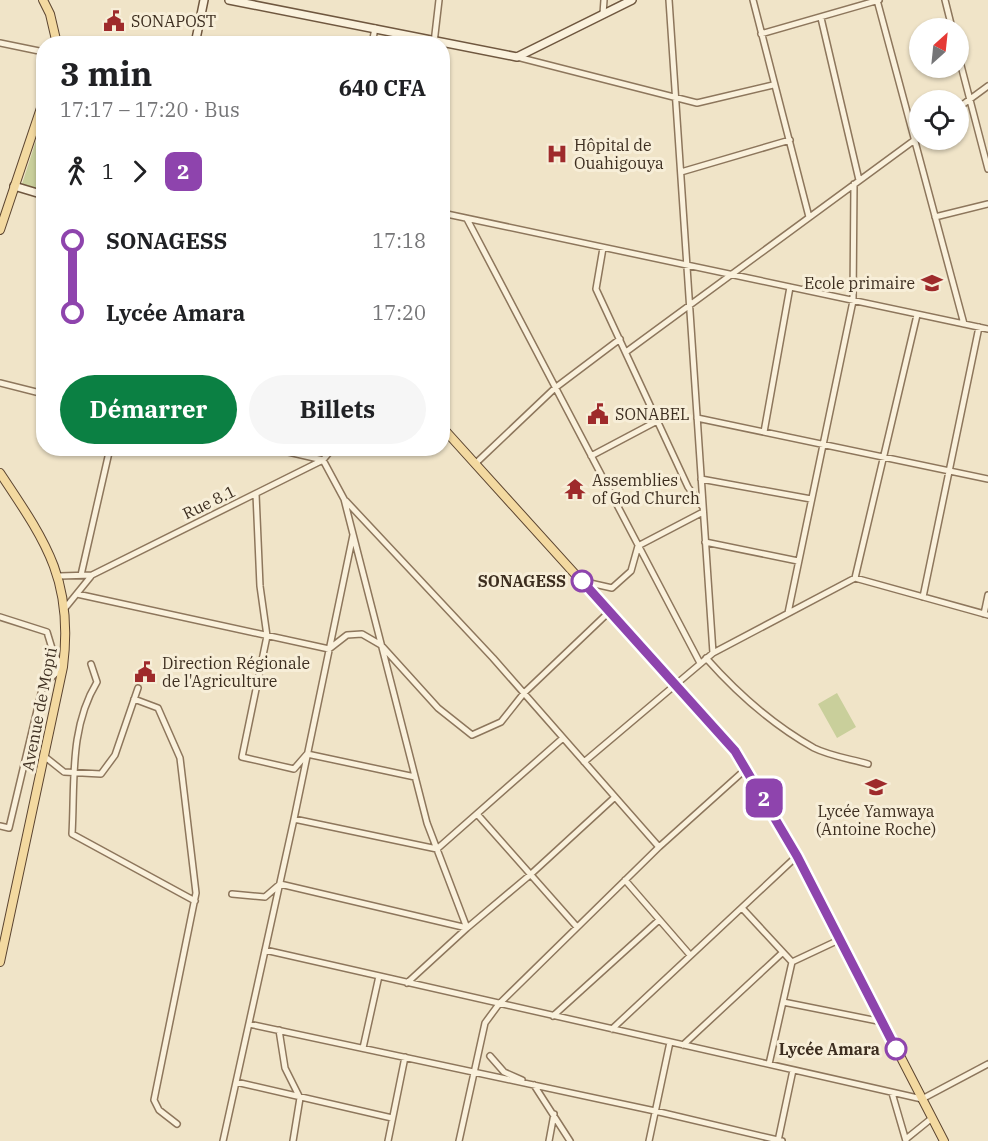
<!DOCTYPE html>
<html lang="fr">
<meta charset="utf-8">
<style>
:root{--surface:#fff;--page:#f6f6f6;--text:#202124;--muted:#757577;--accent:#0b8043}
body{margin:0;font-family:"IBM Plex Serif",serif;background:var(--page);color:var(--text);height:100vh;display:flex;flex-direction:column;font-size:22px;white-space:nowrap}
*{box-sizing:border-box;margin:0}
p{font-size:20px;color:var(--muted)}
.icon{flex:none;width:33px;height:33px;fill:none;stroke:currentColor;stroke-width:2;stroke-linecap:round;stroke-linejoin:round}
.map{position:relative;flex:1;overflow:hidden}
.sheet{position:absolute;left:36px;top:36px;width:414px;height:420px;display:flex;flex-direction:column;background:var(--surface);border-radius:24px;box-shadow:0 2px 4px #0004}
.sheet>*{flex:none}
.badge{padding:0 12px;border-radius:9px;font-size:21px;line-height:39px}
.needle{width:39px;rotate:27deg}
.buttons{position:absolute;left:909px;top:18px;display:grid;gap:12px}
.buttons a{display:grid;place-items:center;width:60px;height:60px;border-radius:50%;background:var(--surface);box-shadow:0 2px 4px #0004;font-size:30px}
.map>.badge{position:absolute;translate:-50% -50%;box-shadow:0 0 0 3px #fff}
.legs{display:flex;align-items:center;gap:9px;height:66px;padding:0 24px;font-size:20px}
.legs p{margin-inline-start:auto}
.head{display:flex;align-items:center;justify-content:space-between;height:102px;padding:0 24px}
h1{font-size:33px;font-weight:700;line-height:45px}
.cta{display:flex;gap:12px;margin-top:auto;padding:12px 24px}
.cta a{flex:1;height:69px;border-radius:36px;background:var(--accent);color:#fff;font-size:24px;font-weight:700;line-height:69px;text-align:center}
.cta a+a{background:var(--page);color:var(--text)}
ul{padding:0 24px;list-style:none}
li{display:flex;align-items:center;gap:21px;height:72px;font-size:22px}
li i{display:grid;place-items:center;width:9px;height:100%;margin:0 8px;background:currentColor}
li i::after{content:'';width:15px;height:15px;margin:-8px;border:4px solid;border-radius:50%;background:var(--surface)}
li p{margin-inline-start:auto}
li:first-child i{background:linear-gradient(#0000 50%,currentColor 0)}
li:last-child i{background:linear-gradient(currentColor 50%,#0000 0)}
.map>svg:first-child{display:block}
.green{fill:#c9cf9b}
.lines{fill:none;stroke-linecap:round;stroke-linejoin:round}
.minor-casing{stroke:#8d765c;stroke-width:8}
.secondary-casing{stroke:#6f573f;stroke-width:10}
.primary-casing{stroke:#5b4430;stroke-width:10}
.minor{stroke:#faf1dc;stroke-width:5}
.secondary{stroke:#faf1dc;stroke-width:7}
.primary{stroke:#f3d9a0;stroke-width:8}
.line-1-casing{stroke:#fff;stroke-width:14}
.line-1{stroke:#8e44ad;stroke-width:9}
.stop-1-dot{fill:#fff;stroke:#8e44ad;stroke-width:3}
.labels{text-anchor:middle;stroke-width:6;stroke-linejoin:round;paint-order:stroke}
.poi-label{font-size:16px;fill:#3d2e20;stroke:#f7eed8;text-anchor:start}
.street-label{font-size:16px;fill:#3d2e20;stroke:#f7eed8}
.stop-label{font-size:16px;font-weight:bold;fill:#3d2e20;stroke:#f7eed8;text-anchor:end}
</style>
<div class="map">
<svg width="988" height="1141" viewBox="0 0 988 1141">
<rect width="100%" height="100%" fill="#f0e4c8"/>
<path class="green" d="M43,119L44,191H43L22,184Z
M837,693L856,727L837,738L818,704Z"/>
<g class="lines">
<defs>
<path id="minor" d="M753,0L809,217
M877,0L964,324
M945,0L952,28
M603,14L604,0
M821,18L859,180
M761,34L879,0
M0,43L44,52
M434,43L439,0
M372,44L375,28
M958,54L988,169
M517,57L697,103L773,85
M958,108L988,86
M681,172L790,140
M442,213L988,329
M935,217L988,204
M467,219L700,663
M603,248L596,289L688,487L702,506
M626,352L920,136
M0,383L44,394
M697,418L988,479
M764,432L790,287
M271,448L323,460L344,499L427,823L467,928L407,983
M591,456L659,420
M476,463L555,388L620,339
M701,479L811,499
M256,494L260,586L267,636L242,757L294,769L307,754L415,777
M346,501L493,658L659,847
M705,542L798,561
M81,575L110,448
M92,575L323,460L333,448
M60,576L92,575L66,607
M855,578L917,315
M581,581L612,588L631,571L638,546L703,512
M77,594L329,649L347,635L362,634L381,645L438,708L472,735L501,722L524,693L609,612
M923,597L979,327
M788,613L853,301L854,184
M984,614L988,595
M0,617L47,632L54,655L63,667L43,685L9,828L0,826
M713,653L855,578L988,615
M706,658C737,693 773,725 814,748C830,756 851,759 868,764
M91,664L97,682C69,728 75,783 72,834L195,901
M134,699L158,708L180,758L196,893L154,1100L159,1110L177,1124
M44,756L64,772L101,774L115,755L138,688
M584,762L713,653L669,0
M477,814L577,927
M294,819L437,849L563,738
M625,880L690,955
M232,894L265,897L280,884L467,928L530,875L615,797
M742,908L792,962
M265,950L922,1099L988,1064
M783,1002L883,1022
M553,1016L659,920
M249,1024L655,1111L782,1141
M612,1029L797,856
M279,1030L285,1068L300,1098L293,1141
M683,1045L782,953
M363,1048L379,976
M490,1056L504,1072L522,1080
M769,1064L792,962L841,939
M236,1082L392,1118
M534,1085L570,1141
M892,1093L906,1141
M906,1139L932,1118
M223,1141L294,819L353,535
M388,1141L405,1057
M459,1141L485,1023L499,1004L659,847L747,768
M549,1141L554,1114
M649,1141L670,1042
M778,1141L793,1070"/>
<path id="secondary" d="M229,0L517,57L632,0
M195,44L204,0
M14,186L44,195"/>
<path id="primary" d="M43,0L50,14L57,44
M0,230L44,99
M442,427L735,751L797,856L944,1141
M0,473C46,542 74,581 63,667L0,962"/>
</defs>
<use href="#minor" class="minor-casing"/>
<use href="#secondary" class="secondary-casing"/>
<use href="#primary" class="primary-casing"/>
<use href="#minor" class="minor"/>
<use href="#secondary" class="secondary"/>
<use href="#primary" class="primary"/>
</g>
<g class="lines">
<defs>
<path id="line-1" d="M582,581L735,751L797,856L896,1049"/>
</defs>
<use href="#line-1" class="line-1-casing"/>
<use href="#line-1" class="line-1"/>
</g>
<defs>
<symbol id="civic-bare" viewBox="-9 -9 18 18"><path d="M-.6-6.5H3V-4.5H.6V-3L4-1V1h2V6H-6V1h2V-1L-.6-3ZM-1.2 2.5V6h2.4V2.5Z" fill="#9e2a2b" stroke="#f7eed8" stroke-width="2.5" paint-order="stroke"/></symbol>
<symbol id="hospital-bare" viewBox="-9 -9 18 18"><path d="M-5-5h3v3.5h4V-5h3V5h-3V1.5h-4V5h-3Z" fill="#9e2a2b" stroke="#f7eed8" stroke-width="2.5" paint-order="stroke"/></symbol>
<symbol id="school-bare" viewBox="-9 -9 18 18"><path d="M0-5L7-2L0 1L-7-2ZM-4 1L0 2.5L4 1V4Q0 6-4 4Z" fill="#9e2a2b" stroke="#f7eed8" stroke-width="2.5" paint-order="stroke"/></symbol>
<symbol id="temple-bare" viewBox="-9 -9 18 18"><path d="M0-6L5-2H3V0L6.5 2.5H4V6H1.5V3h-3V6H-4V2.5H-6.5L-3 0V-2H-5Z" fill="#9e2a2b" stroke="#f7eed8" stroke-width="2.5" paint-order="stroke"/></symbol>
</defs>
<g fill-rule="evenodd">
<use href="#civic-bare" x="99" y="6" width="30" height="30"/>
<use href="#hospital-bare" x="542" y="139" width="30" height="30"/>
<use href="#school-bare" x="917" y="268" width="30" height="30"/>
<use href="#civic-bare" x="583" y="399" width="30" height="30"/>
<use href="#temple-bare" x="560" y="474" width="30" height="30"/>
<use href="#civic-bare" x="130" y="657" width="30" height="30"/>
<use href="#school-bare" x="861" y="772" width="30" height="30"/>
</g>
<g class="stop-1-dot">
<circle cx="582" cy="581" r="10"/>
<circle cx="896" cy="1049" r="10"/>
</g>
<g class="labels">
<g class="poi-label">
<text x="131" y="27">SONAPOST</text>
<text x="574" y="151">Hôpital de<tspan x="574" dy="18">Ouahigouya</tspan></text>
<text x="915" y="289" text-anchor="end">Ecole primaire</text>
<text x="615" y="420">SONABEL</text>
<text x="592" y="486">Assemblies<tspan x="592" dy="18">of God Church</tspan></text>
<text x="162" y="669">Direction Régionale<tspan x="162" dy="18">de l'Agriculture</tspan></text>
<text x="876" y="817" text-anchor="middle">Lycée Yamwaya<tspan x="876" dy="18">(Antoine Roche)</tspan></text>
</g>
<g class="street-label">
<text transform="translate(209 502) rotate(-26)" y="6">Rue 8.1</text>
<text transform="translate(39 709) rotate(-79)" y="6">Avenue de Mopti</text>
</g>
<g class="stop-label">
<text x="566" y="587">SONAGESS</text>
<text x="880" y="1055">Lycée Amara</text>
</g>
</g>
</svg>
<div class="buttons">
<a><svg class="needle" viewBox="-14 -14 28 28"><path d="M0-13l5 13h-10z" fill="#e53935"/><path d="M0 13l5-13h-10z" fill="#757577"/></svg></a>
<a><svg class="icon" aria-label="locate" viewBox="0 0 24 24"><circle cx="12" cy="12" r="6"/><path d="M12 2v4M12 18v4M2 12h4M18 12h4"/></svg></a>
</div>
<b class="badge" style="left:764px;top:798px;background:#8e44ad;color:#fff">2</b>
<section class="sheet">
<div class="head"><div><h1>3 min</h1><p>17:17 – 17:20 · Bus</p></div><b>640 CFA</b></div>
<div class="legs"><svg class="icon" aria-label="walk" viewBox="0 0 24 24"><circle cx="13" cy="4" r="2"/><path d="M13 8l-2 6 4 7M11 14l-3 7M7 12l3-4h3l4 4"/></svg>1<svg class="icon" aria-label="forward" viewBox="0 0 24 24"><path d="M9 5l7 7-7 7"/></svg><b class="badge" style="background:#8e44ad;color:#fff">2</b></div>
<ul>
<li><i style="color:#8e44ad"></i><b>SONAGESS</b><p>17:18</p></li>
<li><i style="color:#8e44ad"></i><b>Lycée Amara</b><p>17:20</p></li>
</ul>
<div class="cta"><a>Démarrer</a><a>Billets</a></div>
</section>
</div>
